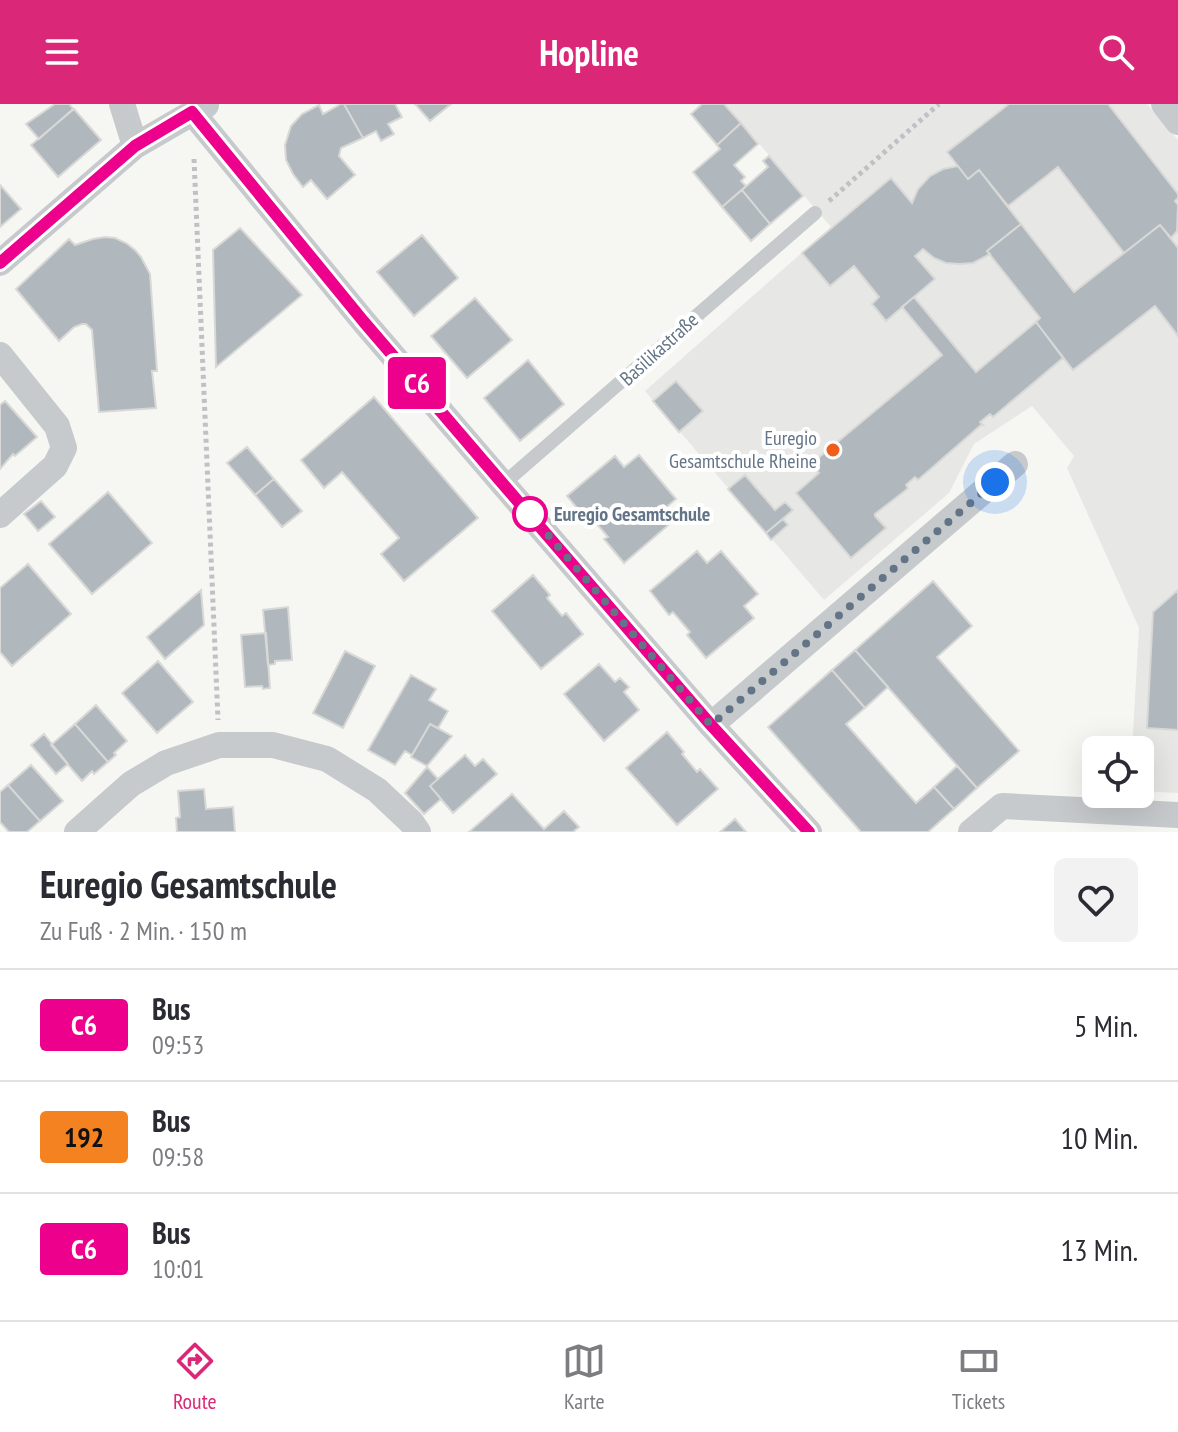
<!DOCTYPE html>
<html lang="de">
<meta charset="utf-8">
<style>
:root{--surface:#fff;--page:#f2f2f3;--text:#2b2b33;--muted:#7c7c81;--line:#e1e1e2;--accent:#db2777}
body{margin:0;font-family:"PT Sans Narrow",sans-serif;background:var(--page);color:var(--text);height:100vh;display:flex;flex-direction:column;font-size:30px;white-space:nowrap}
*{box-sizing:border-box;margin:0}
p{font-size:26px;color:var(--muted)}
.icon{flex:none;width:44px;height:44px;fill:none;stroke:currentColor;stroke-width:2;stroke-linecap:round;stroke-linejoin:round}
.map{position:relative;height:728px;overflow:hidden}
.sheet{display:flex;flex-direction:column;background:var(--surface);flex:1}
.sheet>*{flex:none}
.badge{padding:0 16px;border-radius:6px;font-size:28px;line-height:52px}
.buttons{position:absolute;left:1082px;top:632px;display:grid;gap:16px}
.buttons a{display:grid;place-items:center;width:72px;height:72px;border-radius:12px;background:var(--surface);box-shadow:0 8px 32px #0002;font-size:40px}
.you{position:absolute;width:40px;height:40px;margin:-20px;border:6px solid #fff;border-radius:50%;background:#1a73e8;box-shadow:0 0 0 12px #1a73e833}
.map>.badge{position:absolute;translate:-50% -50%;box-shadow:0 0 0 4px #fff}
.round{display:grid;place-items:center;flex:none;width:84px;height:84px;border-radius:12px;background:var(--page)}
.headline{display:flex;align-items:center;justify-content:space-between;height:136px;padding:0 40px}
h1{font-size:38px;font-weight:800;line-height:60px}
ul{padding:0;list-style:none}
li{display:flex;align-items:center;gap:24px;height:112px;padding:0 40px;border-top:2px solid var(--line)}
li div{flex:1}
li b{display:block;font-size:30px}
li em{font-style:normal}
li .badge{min-width:88px;font-weight:700;text-align:center}
header{display:flex;justify-content:space-between;align-items:center;height:104px;padding:0 40px;background:var(--accent);color:#fff;font-size:36px;font-weight:800}
.menu{display:flex;justify-content:space-around;align-items:center;height:112px;border-top:2px solid var(--line);background:var(--surface);font-size:22px;color:var(--muted)}
.menu a{display:grid;justify-items:center;gap:4px}
.menu .on{color:var(--accent)}
.map>svg:first-child{display:block}
.built{fill:#e7e8e6}
.building{fill:#b0b7bd;stroke:#d8d8d6;stroke-width:2}
.lines{fill:none;stroke-linecap:round;stroke-linejoin:round}
.path{stroke:#bfc1c4;stroke-width:5;stroke-dasharray:4 4;stroke-linecap:butt}
.service{stroke:#c6cacd;stroke-width:14}
.minor{stroke:#c6cacd;stroke-width:26}
.line-casing{stroke:#fff;stroke-width:18}
.line{stroke:#ec008c;stroke-width:12}
.walk{stroke:#637486;stroke-width:8;stroke-dasharray:0 14.4}
.poi-dot{fill:#f05e1a;stroke:#fff;stroke-width:3}
.stop-dot{fill:#fff;stroke:#ec008c;stroke-width:4}
.labels{text-anchor:middle;stroke-width:8;stroke-linejoin:round;paint-order:stroke}
.street-label{font-size:20px;fill:#637486;stroke:#fff}
.poi-label{font-size:20px;fill:#637486;stroke:#fff;text-anchor:end}
.stop-label{font-size:20px;font-weight:bold;fill:#637486;stroke:#fff;text-anchor:start}
</style>
<header><svg class="icon" aria-label="menu" viewBox="0 0 24 24"><path d="M4 6h16M4 12h16M4 18h16"/></svg>Hopline<svg class="icon" aria-label="search" viewBox="0 0 24 24"><circle cx="10" cy="10" r="6"/><path d="M15 15l6 6"/></svg></header>
<div class="map">
<svg width="1178" height="728" viewBox="0 0 1178 728">
<rect width="100%" height="100%" fill="#f6f7f3"/>
<path class="built" d="M725,0H1147L1178,36V689L1140,687V646H1132L1139,524L1067,364L1074,352L1032,302L974,340L949,389L824,496L645,287L831,123Z"/>
<path class="building" d="M55,0H69L73,5L39,35L26,20Z
M341,0H344L363,34L341,44L339,52L355,71L327,95L311,76L303,83L293,70L286,56L285,41L291,22L302,10L319,1L323,10Z
M344,0H395L402,13L388,20L394,30L381,37L376,27L363,34Z
M415,0H451L430,17Z
M702,0H724L741,19L717,41L691,10Z
M1009,0H1108L1178,90V94L1175,97L1178,101L1177,127L1171,134L1160,121L1124,149L1058,63L1008,102L979,66L968,75L947,48Z
M74,5L101,36L58,73L31,41Z
M741,19L758,40L734,61L745,73L741,77L746,82L722,103L693,68L720,45L717,41Z
M769,52L803,92L770,120L742,86L768,63L763,57Z
M958,62L968,75L979,66L1021,120L987,147L990,150L973,159L960,160L946,159L934,154L923,145L915,152L935,175L886,217L872,200L879,193L854,162L830,182L802,149L891,74L912,99L918,85L930,72L943,65Z
M0,81L21,105L0,123Z
M742,86L770,120L751,137L722,103Z
M1021,120L1074,188L1160,121L1178,144V232L1155,202L1073,266L1036,218L1040,214L987,147Z
M240,124L302,191L216,263L213,146Z
M422,131L458,174L414,212L377,168Z
M105,133L115,134L126,139L135,146L141,153L150,170L157,267H152L156,304L99,308L92,226L86,220H82L74,223L59,237L16,185L69,135L75,141L93,135Z
M914,193L976,268L1036,218L1063,254L993,313L990,310L980,318L983,321H981L918,376L915,373L906,381L908,384L906,386L875,410V412L886,424L851,454L796,389L819,369L811,360L942,251L902,203Z
M475,194L512,236L467,274L431,232Z
M528,256L564,300L520,337L484,294Z
M676,277L703,307L679,328L653,297Z
M374,293L478,414L404,477L381,450L399,434L342,368L324,384L301,356Z
M5,297L37,333L15,352L13,350L0,365V301Z
M247,343L274,375L255,391L227,359Z
M639,351L676,395L662,407L672,418L624,459L604,435L608,433L591,413L587,416L567,392L615,352L624,363Z
M745,371L775,406L785,398L793,406L766,429L728,385Z
M274,375L302,407L282,423L255,391Z
M108,388L152,439L92,490L49,440Z
M41,397L55,413L38,427L24,410Z
M783,415L788,421L771,436L766,429Z
M697,447L707,459L721,447L758,490L744,502L754,514L706,554L687,531L690,528L673,508L669,511L650,487Z
M28,460L71,510L12,562L0,548V484Z
M533,471L550,491L547,494L562,512L566,509L583,530L541,565L492,507Z
M933,477L972,522L937,553L1019,647L977,684L855,546Z
M201,486L204,521L165,555L147,533Z
M1178,486V626L1147,624L1153,508Z
M288,503L292,556L275,557V560L268,561L263,506Z
M266,529L270,584L263,585L262,582L245,583L241,531Z
M855,546L888,583L865,604L832,566Z
M345,547L375,562L343,624L313,609Z
M158,557L193,598L157,629L122,589Z
M599,560L615,578L620,574L629,583L624,588L639,606L604,637L564,590Z
M832,566L865,604L846,620L916,699L934,683L954,705L928,728H861L768,623Z
M411,571L436,585L429,596L448,607L438,624L430,620L412,651L405,647L395,661L368,646Z
M96,601L127,637L114,649L116,651L108,658L75,620Z
M75,620L108,658L94,670L92,667L82,677L51,641Z
M430,620L452,632L427,662L411,653Z
M667,628L684,648L682,650L697,668L700,665L718,685L677,721L626,664Z
M44,630L68,660L56,670L31,641Z
M465,651L475,662L483,655L497,670L453,709L430,682Z
M31,661L63,697L40,717L8,681Z
M957,662L977,684L954,705L934,683Z
M427,663L438,675L430,682L441,695L424,710L405,689Z
M8,681L40,717L27,728H9L0,718V688Z
M204,685L206,705L233,703L235,728H177L176,714L180,713L178,687Z
M512,690L544,725L564,707L579,723L573,728H469Z
M735,715L746,728H720Z"/>
<g class="lines">
<path class="path" d="M194,55L218,616
M829,97L939,0"/>
<path class="service" d="M503,380L815,109"/>
<path class="minor" d="M122,0L135,42
M1164,0L1178,18
M192,8L364,218L503,380L711,621L809,728
M0,159L135,42L206,1
M0,251L57,322L64,344L55,362L0,411
M711,621L1015,360
M77,728L131,680L166,659L219,641H273L327,655L377,686L411,718L418,728
M971,728L1002,702L1178,711"/>
</g>
<g class="lines">
<defs>
<path id="line" d="M0,159L135,42L192,8L364,218L503,380L711,621L809,728"/>
</defs>
<use href="#line" class="line-casing"/>
<use href="#line" class="line"/>
<path class="walk" d="M530,410L711,621L995,378"/>
</g>
<circle class="poi-dot" cx="833" cy="346" r="8"/>
<circle class="stop-dot" cx="530" cy="410" r="16"/>
<g class="labels">
<g class="street-label">
<text transform="translate(659 245) rotate(-42)" y="7">Basilikastraße</text>
</g>
<g class="poi-label">
<text x="817" y="341">Euregio<tspan x="817" dy="23">Gesamtschule Rheine</tspan></text>
</g>
<g class="stop-label">
<text x="554" y="417">Euregio Gesamtschule</text>
</g>
</g>
</svg>
<div class="buttons">
<a><svg class="icon" aria-label="locate" viewBox="0 0 24 24"><circle cx="12" cy="12" r="6"/><path d="M12 2v4M12 18v4M2 12h4M18 12h4"/></svg></a>
</div>
<div class="you" style="left:995px;top:378px"></div>
<b class="badge" style="left:417px;top:279px;background:#ec008c;color:#fff">C6</b>
</div>
<section class="sheet">
<div class="headline"><div><h1>Euregio Gesamtschule</h1><p>Zu Fuß · 2 Min. · 150 m</p></div><a class="round"><svg class="icon" aria-label="heart" viewBox="0 0 24 24"><path d="M12 20l-8-8c-3-5 5-10 8-4 3-6 11-1 8 4z"/></svg></a></div>
<ul>
<li><span class="badge" style="background:#ec008c;color:#fff">C6</span><div><b>Bus</b><p>09:53</p></div><em>5 Min.</em></li>
<li><span class="badge" style="background:#f58220;color:#111">192</span><div><b>Bus</b><p>09:58</p></div><em>10 Min.</em></li>
<li><span class="badge" style="background:#ec008c;color:#fff">C6</span><div><b>Bus</b><p>10:01</p></div><em>13 Min.</em></li>
</ul>
</section>
<nav class="menu">
<a class="on"><svg class="icon" aria-label="directions" viewBox="0 0 24 24"><path d="M12 3l9 9-9 9-9-9zM9 14v-3h6M13 9l2 2-2 2"/></svg>Route</a>
<a><svg class="icon" aria-label="map" viewBox="0 0 24 24"><path d="M3 6l6-2 6 2 6-2v14l-6 2-6-2-6 2zM9 4v14M15 6v14"/></svg>Karte</a>
<a><svg class="icon" aria-label="tickets" viewBox="0 0 24 24"><path d="M3 7h18v10H3zM15 7v10"/></svg>Tickets</a>
</nav>
